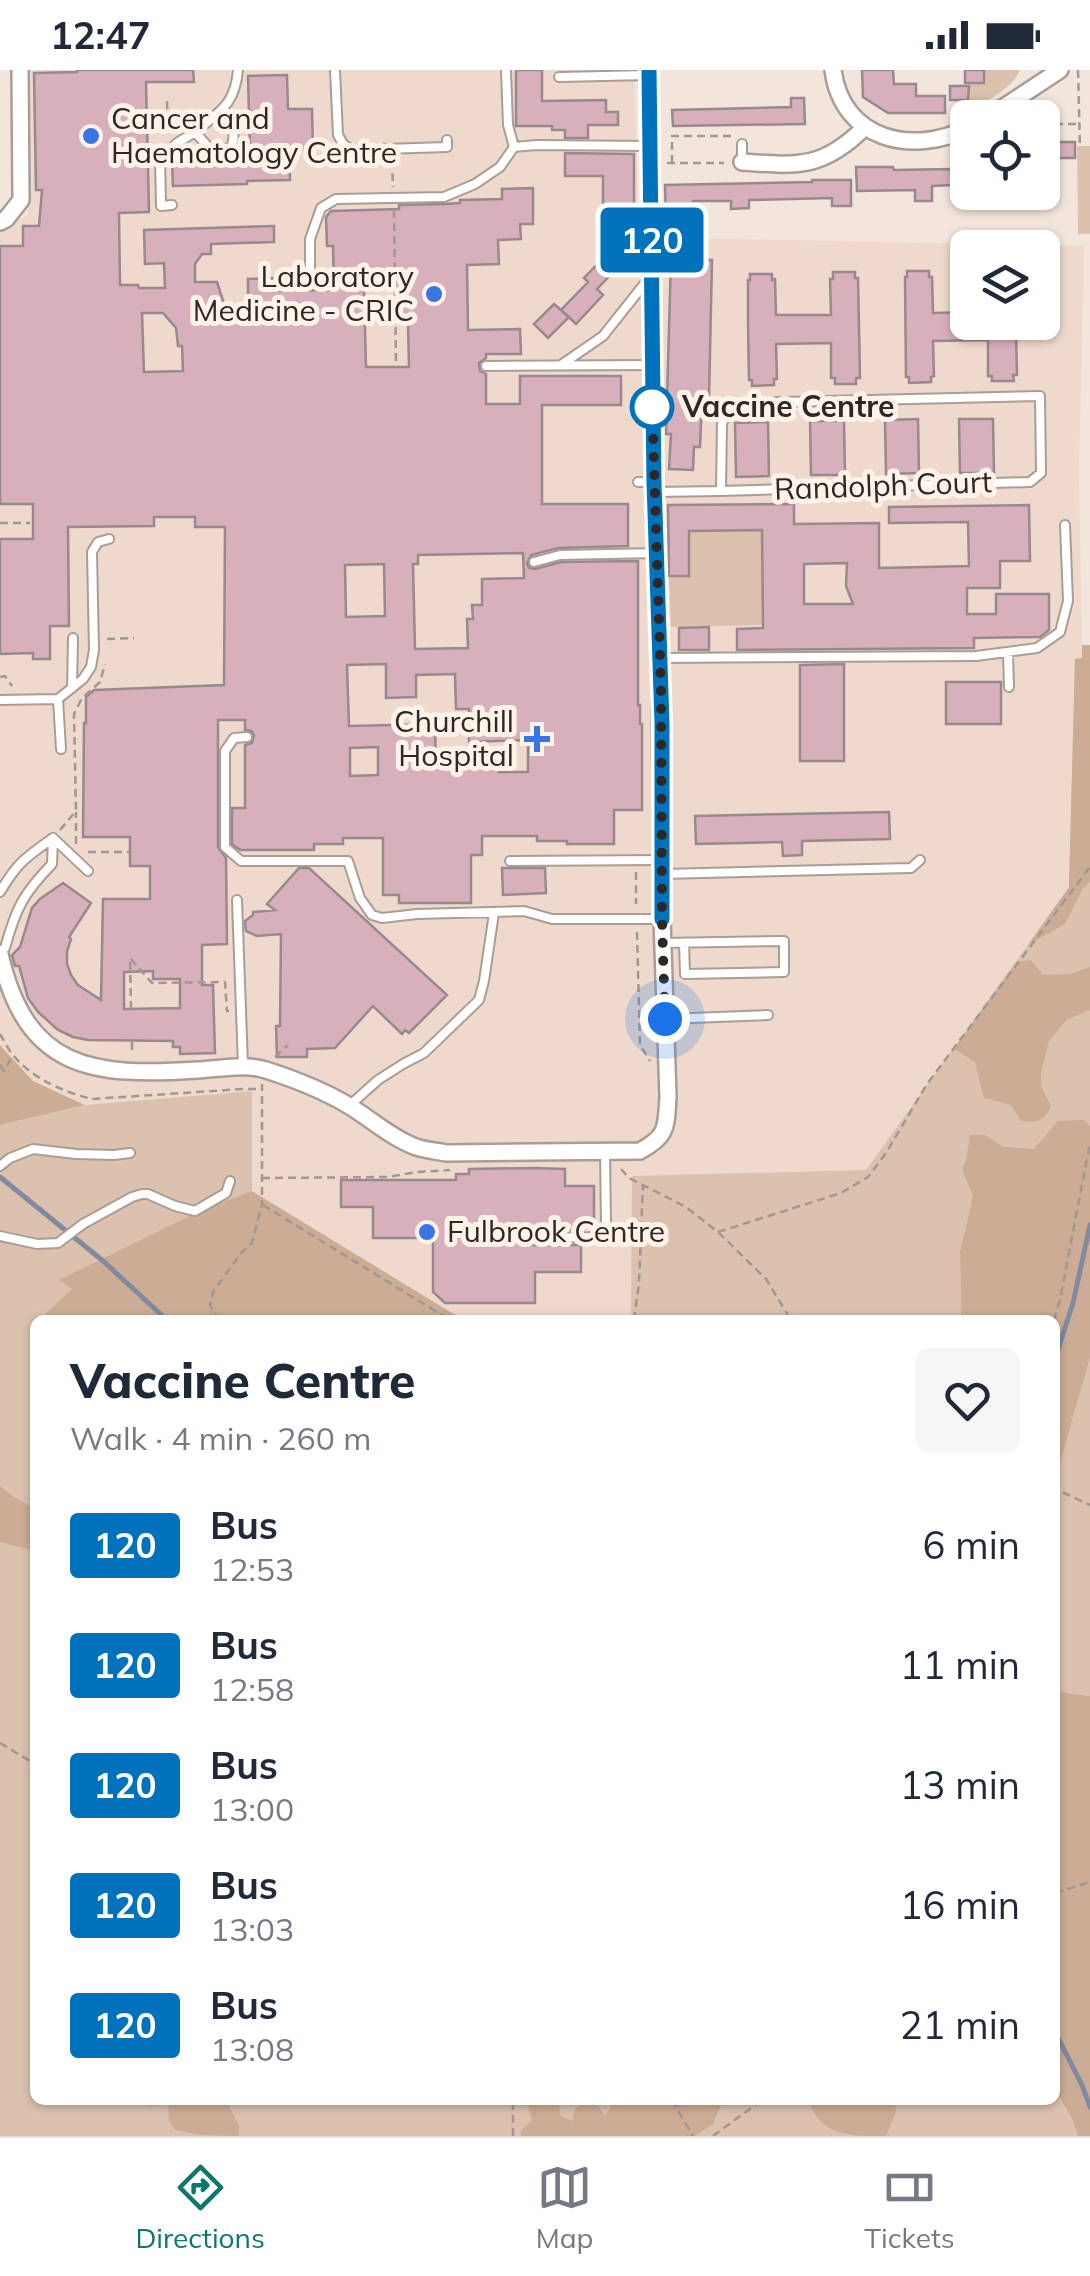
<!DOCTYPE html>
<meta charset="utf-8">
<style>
:root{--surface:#fff;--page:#f6f6f7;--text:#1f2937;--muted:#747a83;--line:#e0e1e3;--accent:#0f766e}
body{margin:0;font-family:Mulish,sans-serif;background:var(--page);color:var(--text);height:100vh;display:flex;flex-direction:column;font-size:38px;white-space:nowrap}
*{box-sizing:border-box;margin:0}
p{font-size:32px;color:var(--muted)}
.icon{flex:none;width:55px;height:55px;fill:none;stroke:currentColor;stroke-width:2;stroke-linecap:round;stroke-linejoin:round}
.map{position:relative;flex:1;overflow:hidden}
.sheet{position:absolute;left:30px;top:1245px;width:1030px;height:790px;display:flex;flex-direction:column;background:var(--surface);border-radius:15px;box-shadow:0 2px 8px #0004}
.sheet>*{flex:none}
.badge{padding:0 20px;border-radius:8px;font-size:35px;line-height:65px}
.controls{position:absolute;left:950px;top:30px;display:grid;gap:20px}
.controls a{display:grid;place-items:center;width:110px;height:110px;border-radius:15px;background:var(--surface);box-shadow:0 2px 8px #0004;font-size:50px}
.you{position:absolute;width:50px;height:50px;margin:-25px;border:8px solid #fff;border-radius:50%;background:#1a73e8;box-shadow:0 0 0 15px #1a73e833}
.map>.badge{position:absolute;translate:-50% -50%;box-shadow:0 0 0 5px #fff}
.round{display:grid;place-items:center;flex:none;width:105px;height:105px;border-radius:15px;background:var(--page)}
.head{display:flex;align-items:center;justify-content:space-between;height:170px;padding:0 40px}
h1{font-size:48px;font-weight:800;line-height:75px}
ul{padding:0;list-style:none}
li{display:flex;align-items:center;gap:30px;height:120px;padding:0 40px}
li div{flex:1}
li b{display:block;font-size:38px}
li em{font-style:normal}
li .badge{min-width:110px;font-weight:700;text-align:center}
.status{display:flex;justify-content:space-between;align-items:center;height:70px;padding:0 50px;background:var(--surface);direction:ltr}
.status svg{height:28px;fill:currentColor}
.menu{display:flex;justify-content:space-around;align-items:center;height:140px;border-top:2px solid var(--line);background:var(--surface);font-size:28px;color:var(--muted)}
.menu a{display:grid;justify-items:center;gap:5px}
.menu .on{color:var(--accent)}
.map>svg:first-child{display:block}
.medical{fill:#efd9cc;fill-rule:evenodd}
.green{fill:#dbc1ae}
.forest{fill:#ccac94}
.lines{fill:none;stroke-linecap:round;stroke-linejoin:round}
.stream{stroke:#808ba0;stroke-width:5}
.building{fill:#d8b0bc;stroke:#97898d;stroke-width:2.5;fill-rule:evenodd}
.lane-casing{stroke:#a99d95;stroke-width:12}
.street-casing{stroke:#a99d95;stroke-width:20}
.path{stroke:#a19891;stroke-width:2.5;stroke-dasharray:8 5;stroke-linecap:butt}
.lane{stroke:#fff;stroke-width:8}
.street{stroke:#fff;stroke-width:15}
.line-casing{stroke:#fff;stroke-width:22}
.line{stroke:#0072bc;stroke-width:15}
.walk{stroke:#2d2825;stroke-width:10;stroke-dasharray:0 18}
.poi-dot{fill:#3a75e4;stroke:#fff3e9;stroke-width:4}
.stop-dot{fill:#fff;stroke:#0072bc;stroke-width:5}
.labels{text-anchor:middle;stroke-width:10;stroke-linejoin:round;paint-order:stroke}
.poi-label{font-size:30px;fill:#2d2825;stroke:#fff3e9;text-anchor:start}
.stop-label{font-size:30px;font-weight:bold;fill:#2d2825;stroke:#fff3e9;text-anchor:start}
.street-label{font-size:30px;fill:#2d2825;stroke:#fff3e9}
</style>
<div class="status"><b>12:47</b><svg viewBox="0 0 49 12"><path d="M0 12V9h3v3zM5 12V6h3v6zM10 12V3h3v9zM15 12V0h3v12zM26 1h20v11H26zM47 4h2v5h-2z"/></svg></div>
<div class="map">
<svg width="1090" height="2066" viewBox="0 0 1090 2066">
<rect width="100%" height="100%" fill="#f2e5dc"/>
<path class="medical" d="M25,0H634L639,167L1084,176L1079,400L1082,588L1075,590L1069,817L866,1100L633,1106L631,1250L457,1246L252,1121V1021L85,1035L33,1011L0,975V159L28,145ZM968,178H1042V252H968Z"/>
<path class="green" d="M984,0H1020C1012,19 987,31 969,40V13H984Z
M1077,76H1090V164H1078Z
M762,460L763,555L671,557L669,506L689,505V461Z
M1082,575H1090V1098L973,1126L960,1181L961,1250H631L632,1106L866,1100L1069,817L1075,589L1082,588Z
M252,1021V1121L201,1148L60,1211L119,1250H35V2030H1055V2019L1073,2051L1078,2066H0V1055L85,1035Z
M1090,1288V1626L1055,1621V1411Z"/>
<path class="forest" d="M1082,575H1090V812L1083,818L1065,854L1029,874L1069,817L1075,589L1082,588Z
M1031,890L1043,905L1071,904L1090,897V940L1066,950L1049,971L1041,1003V1016L1051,1036C1045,1051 1036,1053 1021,1051L1011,1035L984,1028L975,992L954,979L1017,892Z
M0,975L33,1011L85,1035L0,1055Z
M1084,1050L1090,1056V1288L1055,1411V1250H961L960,1181L973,1126L962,1099L966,1091L970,1065H985L1004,1077L1034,1079L1058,1051Z
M252,1121L457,1246L456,1250H39L72,1219L59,1210L198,1142Z
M0,1416L15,1428L35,1438V1481L0,1472Z
M1055,1621L1090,1626V2066H1078L1073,2051L1055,2019Z
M132,2030H226L239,2056V2066L201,2065L175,2060L169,2051L168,2032L152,2036L133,2034Z
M526,2030H559L560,2045L572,2051L575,2039L583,2033L597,2034L605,2046L613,2033C636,2029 657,2031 680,2032C694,2033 707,2029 722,2032L713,2054L695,2066H521V2061L532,2050Z
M808,2030H895L896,2042L886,2066C847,2066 821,2066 808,2030Z"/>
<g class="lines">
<path class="stream" d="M0,1107L102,1190L167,1250
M1055,1289L1073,1233L1090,1155
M1055,1962L1082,2015L1090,2037"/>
</g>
<path class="building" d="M77,0H193L194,12H146L149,142L119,143L120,215H138L139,218H165L164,193L145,194L144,160L274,156V172L211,174V184H202L195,194V212H217L229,249L248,227V209L274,208V221L334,220L333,176H327L326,147L331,141L399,139V135L444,134L460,133V130L502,129V119L533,118V154H520L521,169L498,170L499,194L467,195L468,260L520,259L521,284H486V288L479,293L480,301L486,304V334H520V306H621V335H542V434H628V476L558,478L531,485L527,493L529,498L535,499L561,492L638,491V635H640V654H642V740H614V774H567V771H537V766H482V785H471V833H399V825H383V768H343V774H314V780H240L232,774V738H245V675L252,673L254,665L251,661L245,660V650H218V777L226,788L227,874L202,875V915H213L215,983L180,984V977H173V971L88,970L73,967L58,960L38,942L28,928L19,896H15L12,885L20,877L32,838L40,829L63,813L91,833L69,867L71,869L67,882V894L71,905L78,915L101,930L103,829H150V796H130V767H83L84,653H86V627L94,620L224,615L225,457H195V447H154V456L68,457L69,556H50V589H33V583L0,584V469H33V434H0V176H23V156H39L42,120H36L34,3L77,2ZM401,218V253H408L409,297H366L364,219ZM142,243H163L176,258L178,276H182L183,301L144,302ZM523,483L524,508L482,509V535H472L473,549H467L468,578L415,579L413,494H418V485ZM384,494L385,546L346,547L345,495ZM386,594V628L416,627V605L455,604L456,639H469V672L528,670V702H499V697L436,698L435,654L349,656L347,595ZM378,677V705L350,706V678ZM153,901V909H180V938L124,939V902Z
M516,0H542V31L606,30V42H618V55H588V68H565V60H552V56H516Z
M862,0H893L894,14H916V26H945V43H888L863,27Z
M965,0H984V13H965Z
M287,5L288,39H312L313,79L289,80L290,110L247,111V114L173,116L172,92L207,91V86L250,85L248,6Z
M950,16H969L968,30H950Z
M791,28H804L805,54L673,56L672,40L791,37Z
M1042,72H1075V88H1056L1057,102L1042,103Z
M565,83L634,84V144H603V106H565Z
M856,97H893L894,100L951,99L952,115L932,116V131H915V120L857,121Z
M812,110H851V136H832V128L749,130V138L731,139V131H693V148L666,149L665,115L812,112Z
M608,183L620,195L597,219L603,225L576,254L561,240L588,212L584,208Z
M671,189L712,190L709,329H702L700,377H694L693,400L669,399L671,364H666Z
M907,201H929V207H932L933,243L968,242V252H1013V261H1016L1017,305H1013L1014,311H992V306H988V270L933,271L934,306L931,307V312L909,313V307H906L905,207H907Z
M833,202H855V208H858L860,308H856V314H835V308H831V273L776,274L777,309H774V315L752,316V310H749L748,255V210H750V204H772V210L775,209L776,245H831L830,209H833Z
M554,234L569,247L548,268L534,254Z
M918,349L919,403L886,404L885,350Z
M959,349H993L994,403H960Z
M810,351H844L845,405H811Z
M768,352L769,406L736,407L735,353Z
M794,434V454L879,453V498L969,496L968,452L889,453V437L1029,435L1030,491H1000V518H967V544H996V524H1049V560L1040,567L974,568V578L737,580V559L763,558L762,460L689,461V506H669L668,435ZM847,493L846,516L853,534H804V494Z
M709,557V580H679V558Z
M844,594V691H800V595Z
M946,612H1001V654H946Z
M889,742L890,769L802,771V785L783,786L782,772L696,774L695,746Z
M299,798H309L447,925L409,963L405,960L402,964L373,936L335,978L307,979V987H277L276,956H280L281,864L257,866L246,861L245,851L253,845V842L275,840L267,834Z
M502,798H545L546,823L503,825Z
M534,1098L565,1099V1116H594V1156H581V1160H534L527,1165L528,1173L533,1175H581V1202H535V1233H445L433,1222V1168H373V1137H341V1110H456V1104H469V1099Z"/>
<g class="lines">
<defs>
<path id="lane" d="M335,0L338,65L343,74L352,80L447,77V70
M506,0L508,55L514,77
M559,7L649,5
M223,38C229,54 238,61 231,78L211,80L195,62C220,41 235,35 238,0
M742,74V92
M172,135L161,136L160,89L177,73L195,62
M310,205V169L321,138L336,129L444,127L475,114L500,97L514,77L536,75L650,76
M561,295L603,266L649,208
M486,296L652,295
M1040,326L1041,403L1030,412L721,421L722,353L729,341L745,333Z
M638,412H653
M654,422L721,421
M534,492L560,485L658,483
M1008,583L1009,617
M660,588L976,586L1037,578L1060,562L1068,531L1065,455
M72,618L73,568
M58,629L61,679
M0,630L58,629L83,609L91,597L94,580L92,482L98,472L109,469
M247,667L234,668L225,681V777L241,791H348L360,828L372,845L382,848L417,844L524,841L552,849H662
M53,768L88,801
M510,791L662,790
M663,804L911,798L920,790
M0,822C18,792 25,788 53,768
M237,830L243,996
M663,873L784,871V902L685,904L684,873
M0,881L5,878C16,838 23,824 52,794L53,768
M665,949L768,945
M349,1036L378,1010L403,994L424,983L479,930L484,911L494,843
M0,1096L10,1088L33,1079L76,1084L114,1085L130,1083
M0,1166L37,1174L58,1173L83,1154L132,1127L142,1124H148L175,1136L195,1141L226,1123L230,1111
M534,1168L595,1167L606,1154L605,1081"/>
<path id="street" d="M833,0C842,70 912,86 968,58
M987,48L1060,0
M742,92C798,96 823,99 865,57
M0,152L6,149L21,130L20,0
M0,884C26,1000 92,1007 198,1000C221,999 243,993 266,1000C294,1009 325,1021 351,1037C372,1050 392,1068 416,1077C425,1080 436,1081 446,1083L640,1081C668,1066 666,1057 668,1027L662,849L660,588L653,412L649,0"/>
</defs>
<use href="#lane" class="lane-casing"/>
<use href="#street" class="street-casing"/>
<path class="path" d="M1078,0L1080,78
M167,31L168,57L171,63
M1042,54H1079
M392,90L393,117
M667,93H724
M672,93V66H733
M394,140L396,297
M0,453H30
M107,569L134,568
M0,607L5,606L12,616
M60,760L76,741L74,644L82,628L100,612L105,594
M76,774V742
M88,782H130
M636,802V834
M637,862L640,975L650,991
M131,939L130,888L152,913L225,912L227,941H229
M0,964C4,971 8,979 13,985C31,1008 64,1022 92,1029L243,1019H262
M132,972V984
M275,987L288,975
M0,995L4,1001L12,987
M621,1099L629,1108L686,1137L718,1162L766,1209L791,1250
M262,1108L388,1107L417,1102L450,1100
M263,1135L450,1250
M718,1162L841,1123L868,1107L886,1083L927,1014L1090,797
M219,1250L210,1235L213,1222L242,1182L252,1173L262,1134V1014
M634,1250L639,1213L643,1114
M1054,1250L1060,1230L1090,1073
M1055,1412L1064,1423L1090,1435
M0,1673L35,1694
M1055,1823L1090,1812
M672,2030L693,2066
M513,2066V2030
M713,2066L762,2030"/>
<use href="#lane" class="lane"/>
<use href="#street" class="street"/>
</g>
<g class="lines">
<defs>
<path id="line" d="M649,0L654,412L662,653V849"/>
</defs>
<use href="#line" class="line-casing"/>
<use href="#line" class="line"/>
<path class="walk" d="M652,337V326L661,620L662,849L665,949"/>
</g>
<g class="poi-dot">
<circle cx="91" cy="66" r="10"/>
<circle cx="434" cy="224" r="10"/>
<path d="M532 654h10v10h10v10h-10v10h-10v-10h-10v-10h10z"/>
<circle cx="427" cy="1162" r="10"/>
</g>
<circle class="stop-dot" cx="652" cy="337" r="20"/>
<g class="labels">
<g class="poi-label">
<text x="111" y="59">Cancer and<tspan x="111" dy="34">Haematology Centre</tspan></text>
<text x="414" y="217" text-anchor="end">Laboratory<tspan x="414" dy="34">Medicine - CRIC</tspan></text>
<text x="514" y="662" text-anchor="end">Churchill<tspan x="514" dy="34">Hospital</tspan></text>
<text x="447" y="1172">Fulbrook Centre</text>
</g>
<g class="stop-label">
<text x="682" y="347">Vaccine Centre</text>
</g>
<g class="street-label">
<text transform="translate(883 416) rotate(-2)" y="10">Randolph Court</text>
</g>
</g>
</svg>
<div class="controls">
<a><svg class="icon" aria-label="locate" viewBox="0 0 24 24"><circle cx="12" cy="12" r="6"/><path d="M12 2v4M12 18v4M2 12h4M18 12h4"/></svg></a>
<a><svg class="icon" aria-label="layers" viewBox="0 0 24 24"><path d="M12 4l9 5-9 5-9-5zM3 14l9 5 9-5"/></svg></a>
</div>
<div class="you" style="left:665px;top:949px"></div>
<b class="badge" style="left:652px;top:170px;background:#0072bc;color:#fff">120</b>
<section class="sheet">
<div class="head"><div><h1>Vaccine Centre</h1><p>Walk · 4 min · 260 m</p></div><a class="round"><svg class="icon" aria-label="heart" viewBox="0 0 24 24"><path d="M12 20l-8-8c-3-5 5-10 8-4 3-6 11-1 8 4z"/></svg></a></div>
<ul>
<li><span class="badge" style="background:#0072bc;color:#fff">120</span><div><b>Bus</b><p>12:53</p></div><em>6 min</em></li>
<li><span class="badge" style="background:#0072bc;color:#fff">120</span><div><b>Bus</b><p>12:58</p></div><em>11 min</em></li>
<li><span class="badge" style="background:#0072bc;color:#fff">120</span><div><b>Bus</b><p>13:00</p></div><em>13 min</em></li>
<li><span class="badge" style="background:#0072bc;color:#fff">120</span><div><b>Bus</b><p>13:03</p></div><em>16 min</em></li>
<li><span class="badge" style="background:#0072bc;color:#fff">120</span><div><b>Bus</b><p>13:08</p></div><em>21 min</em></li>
</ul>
</section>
</div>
<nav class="menu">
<a class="on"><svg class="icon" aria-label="directions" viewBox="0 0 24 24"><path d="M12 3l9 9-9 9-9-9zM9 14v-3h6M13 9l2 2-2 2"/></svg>Directions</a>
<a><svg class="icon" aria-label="map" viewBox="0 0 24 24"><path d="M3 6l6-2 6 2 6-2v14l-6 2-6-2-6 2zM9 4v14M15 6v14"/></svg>Map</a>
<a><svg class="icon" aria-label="tickets" viewBox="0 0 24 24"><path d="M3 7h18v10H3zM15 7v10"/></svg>Tickets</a>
</nav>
